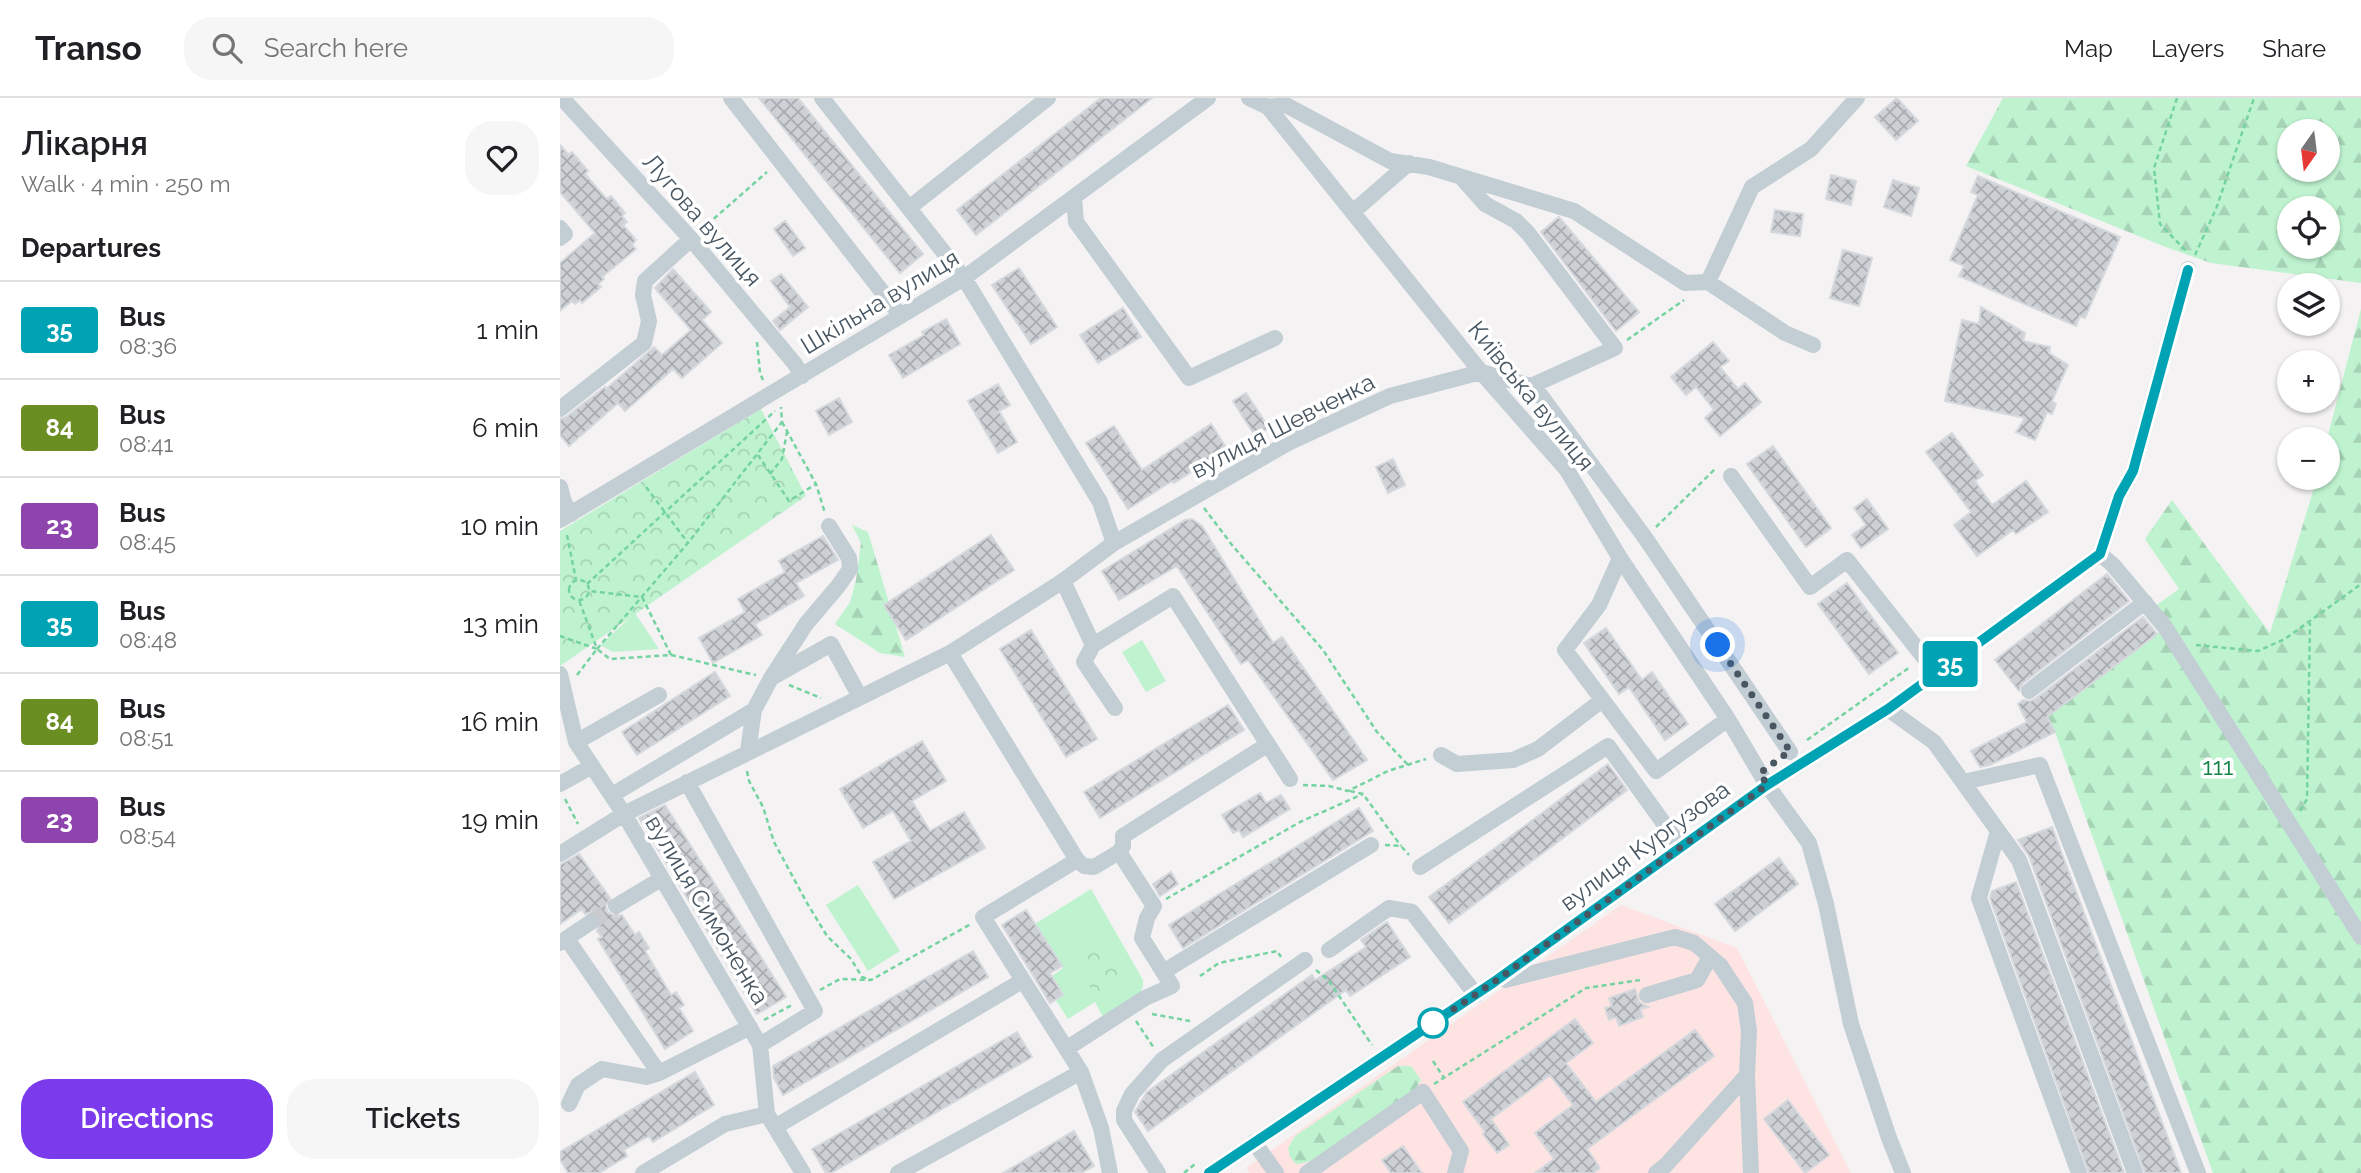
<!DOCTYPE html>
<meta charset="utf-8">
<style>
:root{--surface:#fff;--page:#f6f6f6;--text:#202124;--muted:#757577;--line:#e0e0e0;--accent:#7c3aed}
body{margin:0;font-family:Raleway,sans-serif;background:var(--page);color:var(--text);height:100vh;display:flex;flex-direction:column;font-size:26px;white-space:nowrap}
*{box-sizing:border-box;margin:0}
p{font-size:23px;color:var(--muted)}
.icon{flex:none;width:38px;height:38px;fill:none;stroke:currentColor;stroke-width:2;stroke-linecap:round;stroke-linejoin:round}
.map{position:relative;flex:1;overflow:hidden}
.panel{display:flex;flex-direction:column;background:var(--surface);width:560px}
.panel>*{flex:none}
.badge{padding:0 14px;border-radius:5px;font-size:24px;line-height:46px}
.needle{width:46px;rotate:194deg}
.fabs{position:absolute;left:1717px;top:21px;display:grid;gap:14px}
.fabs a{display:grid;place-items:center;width:63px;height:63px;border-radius:50%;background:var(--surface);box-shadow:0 2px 5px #0004;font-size:35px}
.you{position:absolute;width:35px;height:35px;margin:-18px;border:5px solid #fff;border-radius:50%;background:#1a73e8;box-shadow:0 0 0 10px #1a73e833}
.map>.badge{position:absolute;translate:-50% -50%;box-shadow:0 0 0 4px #fff}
h2{padding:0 21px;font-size:26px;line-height:63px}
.round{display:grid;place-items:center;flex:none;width:74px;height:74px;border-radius:28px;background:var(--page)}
.headline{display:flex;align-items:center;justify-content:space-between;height:119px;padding:0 21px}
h1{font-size:33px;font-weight:600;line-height:52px}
.primary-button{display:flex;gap:14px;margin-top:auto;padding:14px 21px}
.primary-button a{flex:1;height:80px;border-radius:28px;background:var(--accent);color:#fff;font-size:28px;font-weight:600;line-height:80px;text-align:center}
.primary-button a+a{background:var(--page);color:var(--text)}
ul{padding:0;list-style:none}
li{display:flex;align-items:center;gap:21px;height:98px;padding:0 21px;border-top:2px solid var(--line)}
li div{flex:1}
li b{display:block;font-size:26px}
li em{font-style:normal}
li .badge{min-width:77px;font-weight:700;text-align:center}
header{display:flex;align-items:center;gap:42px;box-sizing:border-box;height:98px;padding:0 35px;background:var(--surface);border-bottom:2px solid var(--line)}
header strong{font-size:33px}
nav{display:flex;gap:38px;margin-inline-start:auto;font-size:24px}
.search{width:490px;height:63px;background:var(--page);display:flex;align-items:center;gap:18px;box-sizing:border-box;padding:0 24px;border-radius:28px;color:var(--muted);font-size:26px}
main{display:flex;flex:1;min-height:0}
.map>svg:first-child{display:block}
.medical{fill:#fde4e3}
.green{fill:#bff3d0}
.forest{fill:url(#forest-firs);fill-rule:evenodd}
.park{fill:url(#park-crowns)}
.building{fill:url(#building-cross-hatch);stroke:#d5d8dd;stroke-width:2}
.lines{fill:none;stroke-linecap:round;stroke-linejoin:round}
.minor-tunnel{stroke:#c9cbce;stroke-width:16;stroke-dasharray:16 8;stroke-linecap:butt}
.path{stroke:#74d3a0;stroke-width:2.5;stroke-dasharray:5 3.5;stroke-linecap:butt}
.minor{stroke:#c2cdd4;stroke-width:16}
.line-casing{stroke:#fff;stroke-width:16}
.line{stroke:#00a3b4;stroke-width:10}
.walk{stroke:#485661;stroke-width:7;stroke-dasharray:0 12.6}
.stop-dot{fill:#fff;stroke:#00a3b4;stroke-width:3.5}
.labels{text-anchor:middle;stroke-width:7;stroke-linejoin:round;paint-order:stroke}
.street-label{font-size:24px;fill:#485661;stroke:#fff}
.park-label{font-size:24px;fill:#128345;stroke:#fff}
</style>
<header>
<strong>Transo</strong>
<div class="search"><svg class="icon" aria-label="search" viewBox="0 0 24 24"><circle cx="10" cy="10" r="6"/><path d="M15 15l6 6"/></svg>Search here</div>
<nav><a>Map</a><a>Layers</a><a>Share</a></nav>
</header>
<main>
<section class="panel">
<div class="headline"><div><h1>Лікарня</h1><p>Walk · 4 min · 250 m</p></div><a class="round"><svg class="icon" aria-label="heart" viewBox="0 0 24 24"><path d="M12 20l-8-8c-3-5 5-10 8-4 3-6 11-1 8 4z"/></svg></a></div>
<h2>Departures</h2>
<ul>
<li><span class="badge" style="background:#00a3b4;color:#fff">35</span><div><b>Bus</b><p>08:36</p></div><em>1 min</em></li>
<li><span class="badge" style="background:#6b8e23;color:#fff">84</span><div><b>Bus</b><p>08:41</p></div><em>6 min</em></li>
<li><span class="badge" style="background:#8e44ad;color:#fff">23</span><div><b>Bus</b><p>08:45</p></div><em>10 min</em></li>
<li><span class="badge" style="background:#00a3b4;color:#fff">35</span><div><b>Bus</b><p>08:48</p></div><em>13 min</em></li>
<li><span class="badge" style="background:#6b8e23;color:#fff">84</span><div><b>Bus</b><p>08:51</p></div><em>16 min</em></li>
<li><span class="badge" style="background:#8e44ad;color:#fff">23</span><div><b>Bus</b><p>08:54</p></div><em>19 min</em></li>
</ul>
<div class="primary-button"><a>Directions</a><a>Tickets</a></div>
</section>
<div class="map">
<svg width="1801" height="1075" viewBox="0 0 1801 1075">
<defs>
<pattern id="forest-firs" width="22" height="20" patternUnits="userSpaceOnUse" patternTransform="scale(1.75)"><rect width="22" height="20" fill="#bff3d0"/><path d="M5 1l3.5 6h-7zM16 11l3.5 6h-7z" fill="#a6d2b5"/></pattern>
<pattern id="park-crowns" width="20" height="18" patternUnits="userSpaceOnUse" patternTransform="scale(1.75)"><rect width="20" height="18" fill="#bff3d0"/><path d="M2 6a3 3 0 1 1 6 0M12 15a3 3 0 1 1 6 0" fill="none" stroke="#a6d2b5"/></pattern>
<pattern id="building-cross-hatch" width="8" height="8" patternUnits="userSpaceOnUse" patternTransform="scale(1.75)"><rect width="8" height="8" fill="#cdd1d6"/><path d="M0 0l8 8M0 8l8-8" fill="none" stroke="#a8acb1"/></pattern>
</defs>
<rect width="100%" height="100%" fill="#f4f2f2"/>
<path class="medical" d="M1061,807L1177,850L1291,1075H690L686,1070Z"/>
<path class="green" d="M75,515L99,551L53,554L40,547Z
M582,542L606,583L586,594L562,554Z
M298,787L340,853L308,873L266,807Z
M531,791L583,882C586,902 559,910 543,919L535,904L508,921L484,884L503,870L475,826Z"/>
<path class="forest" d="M1443,0H1801V185L1651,165L1603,148L1406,68ZM1729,33H1768V72H1729ZM1729,110H1768V149H1729Z
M1801,211V1075H1653L1495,634L1487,619L1602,532L1587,514L1619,491L1585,441L1612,402L1710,535L1757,380H1768L1767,341Z
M292,427L308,434L345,559L320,555L275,526L290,504L296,482L301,445Z
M838,968H851L861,982L855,992C831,1010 763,1067 736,1066L730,1059L728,1050L735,1038Z"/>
<path class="park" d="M201,311L246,398L0,568V433Z
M549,845L570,881L536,900L516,864Z"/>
<path class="building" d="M199,0H238L363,156L340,175Z
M541,0H592L416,137L397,112Z
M1337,0L1358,23L1336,42L1315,19Z
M0,47L9,57L12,54L28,73L25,76L43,97L47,101L51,98L65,115L62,118L67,124L63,127L76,142L72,147L76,151L42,179L44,181L38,186L41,189L22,205L20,202L15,206L12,203L0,213V165L35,135L0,94Z
M1271,77L1296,83L1291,107L1266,101Z
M1418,78L1560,139L1525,220L1520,218L1516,228L1399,178L1404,168L1390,162L1418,97L1411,94Z
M1333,82L1359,90L1351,118L1324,109Z
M1215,112L1243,116L1240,138L1211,134Z
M999,119L1079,214L1056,233L981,134Z
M225,123L245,150L233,158L214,131Z
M1283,152L1312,160L1299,208L1270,200Z
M459,170L497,229L471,246L432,187Z
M113,171L151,214L142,222L162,245L122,280L113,271L65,313L58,305L9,348L0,337V321L6,319L45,289L46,291L94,249L102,257L131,232L95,190Z
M221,176L248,209L220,232L213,223L230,209L211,183Z
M1421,209L1465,235L1463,243L1490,249L1489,255L1508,267L1492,303L1496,306L1492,316L1487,314L1475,342L1456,334L1465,320L1385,303L1402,222L1419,226Z
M563,210L581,239L538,265L520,237Z
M386,221L400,246L343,280L329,257L364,237L362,234Z
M1153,244L1169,263L1160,269L1178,291L1185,285L1201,304L1160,338L1145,320L1154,312L1136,289L1126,297L1111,279Z
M438,286L450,307L439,313L457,344L438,355L408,303Z
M686,295L709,330L695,338L673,303Z
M279,300L292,324L269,337L256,313Z
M651,326L667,351L614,385L612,383L568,411L526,345L554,328L582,372Z
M1392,335L1423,377L1415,383L1432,407L1466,383L1488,414L1456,436L1453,432L1417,458L1394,427L1411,414L1366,354Z
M1213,348L1271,430L1246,449L1187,366Z
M833,361L845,387L828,395L816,369Z
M1307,401L1328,431L1301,450L1292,437L1306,427L1294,410Z
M632,421L642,428L713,545L722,539L807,662L773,682L688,562L681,566L617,468L559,502L542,473L625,422Z
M431,437L454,472L346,542L324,507Z
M263,438L278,462L236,485L244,498L195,526L202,537L153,565L139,540L185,514L178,501L225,474L219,463Z
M1547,476L1569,503L1463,585L1459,593L1435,562Z
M1287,485L1338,555L1309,576L1258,506Z
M1583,519L1597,536L1487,619L1495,634L1430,667L1420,669L1411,653L1467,624L1458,606L1463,602L1470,603L1475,601Z
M1046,530L1082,582L1092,574L1128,626L1105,642L1069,589L1059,596L1024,545Z
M471,532L537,641L506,659L440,551Z
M155,574L170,598L77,657L62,634Z
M668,607L684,632L540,720L524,694Z
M362,643L386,683L352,703L370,733L404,714L425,750L334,801L313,764L351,743L333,713L303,730L280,691Z
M1048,666L1067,692L889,825L869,799Z
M700,695L706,705L721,697L730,711L683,739L679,732L673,735L662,717Z
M105,707L226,899L197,916L79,720Z
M799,710L813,733L623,850L609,827Z
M1492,729L1621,1075H1585L1469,758L1458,742Z
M19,756L50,800L46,808L47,814L55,818L62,817L75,837L79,834L89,850L85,853L111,897L116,894L124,907L119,910L133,933L105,951L38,841L42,839L37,833L41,824L39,818L31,814L25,816L22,811L0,826V767Z
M1219,760L1238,786L1175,833L1155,806Z
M611,774L618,786L600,798L593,786Z
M1456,784L1564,1075H1529L1430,800L1432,793Z
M466,812L502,868L490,875L503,897L490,905L442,827Z
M827,824L850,859L790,898L786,892L588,1033L575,1014L587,994L752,877L755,882L806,849L801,842Z
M413,853L428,879L223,997L214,980L213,968Z
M1075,891L1079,904L1088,909L1080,911L1083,919L1059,928L1056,919L1049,922L1045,910L1052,908L1049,900Z
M1015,921L1033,945L1006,965L1036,1004L1135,932L1154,958L1027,1051L1040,1070L1033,1075H975L994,1061L975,1035L1013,1007L990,977L931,1021L949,1047L937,1055L923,1036L925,1034L903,1004Z
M457,934L472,959L271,1075H266L252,1051Z
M135,974L154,1007L93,1044L89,1038L64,1052L67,1058L39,1075H8L0,1061V1054Z
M1228,1002L1269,1057L1245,1075L1204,1021Z
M514,1033L534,1068L521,1075H443Z
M843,1048L862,1075H831L822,1062Z"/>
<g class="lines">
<path class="minor-tunnel" d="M31,824L56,808"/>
<path class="path" d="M1617,0L1594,70L1600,126L1628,155
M141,132L207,74
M1635,157L1656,111L1694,0
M1067,242L1124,202
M197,244L200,275L203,282
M222,324L256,386L265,415
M198,357L229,403L256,386
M210,376L222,361L227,334
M86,389L128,445
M644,410L672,447L763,552L817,634L848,667
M1096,429L1156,370
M7,437L16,482
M9 492a10 10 0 1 1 20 0a10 10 0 1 1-20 0Z
M27,486L215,313
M0,538L37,551L19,502
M1636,547L1698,553L1725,541L1801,486
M37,551L128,445L222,324L221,309
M111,557C139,563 167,571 196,577
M17,577L37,551L50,561L111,557L82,499L29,493
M229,587L261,600
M1247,642L1350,569
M187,673L189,683L203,709L214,744L247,805L267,838L291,861L302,879L311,882
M743,687L769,688L788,693L828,673L866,661
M790,693L803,696L841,748
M5,701L18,726
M1740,713L1747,701L1750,525
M825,747L841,748L849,757
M606,801L740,724L803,696
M756,872L769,883L812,947
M640,878L659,865L717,853L721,859
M260,892L280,881L311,882L411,826
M592,916L630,923
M204,922L232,907
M576,923L594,950
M873,963L884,980
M874,986L1026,890L1081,882
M624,1075L635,1066"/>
<path class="minor" d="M2,0L131,141L235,266L242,278
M171,0L341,218
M689,0L708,9L921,274L1007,372L1060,460L1168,621L1207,687L1249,745L1266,806L1291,926L1329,1040L1343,1075
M708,9L726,7L830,63L869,69L1014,113L1125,185L1148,184L1192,89L1251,51L1297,0
M514,100L516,124L629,280L715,240
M349,110L488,0
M794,113L849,65
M0,130L5,136L0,140
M1148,184L1225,235L1253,247
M973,287L1086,441L1230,654
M0,311L84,245L89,223L83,197L85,183L131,141
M1171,378L1250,489L1287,462L1377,576
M0,389L4,404L11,416
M0,422L404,180L648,0
M554,445L728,345L830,298L921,274L971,288L1055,250L968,135L956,123L925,106L901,79
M1540,456L1553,467L1605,529L1801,839
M1060,460L1039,507L1005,552L1096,673L1168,621
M503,483L533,547L613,498L730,681
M533,547L524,564L555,610
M390,555L517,762L423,819L521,974L541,1030L550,1075
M0,576L16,644L64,716L200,947L207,1016L243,1075
M213,579L271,546L300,599
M1469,593L1585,504
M1328,611L1374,644L1459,762L1575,1075
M16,644L99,597
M188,653L194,612L211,580L246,526L279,487L290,471L289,460L269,428
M881,657L897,666L953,662L978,651L1041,603
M127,684L255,913L200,947
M1403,684L1480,667L1638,1075
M0,686L32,668
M52,697L194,612
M1438,733L1419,800L1519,1075
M0,756L64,716L390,555L503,483L554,445L540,404L404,180L262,0
M517,762L524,768L534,769L559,754L563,748V738L707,647
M860,769L1048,648L1121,749
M56,808L101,781
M7,841L99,975
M0,845L31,824
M769,852L829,810L852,814L916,897
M603,874L811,747
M945,882L1115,839L1134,845L1160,867L1185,905L1189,933L1187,977L1106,1067L1096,1075
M1087,897L1137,882L1150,859
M506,951L585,900L612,888L582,840L587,820L594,808L559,754
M1187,977L1191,1075
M9,1006L18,987L42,971L86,979L99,975L190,929
M215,1029L462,883
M694,1044L716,1075
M83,1075L165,1026L207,1016
M338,1075L521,974
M598,1075L564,1022V1013L572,996L602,962L745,862
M649,1075L934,884L1207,687L1328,611L1540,456L1559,398L1573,373L1628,171
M747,1075L863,994L901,1053L895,1075"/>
</g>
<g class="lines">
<defs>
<path id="line" d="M649,1075L934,884L1207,687L1328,611L1540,456L1559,398L1573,373L1628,172"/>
</defs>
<use href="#line" class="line-casing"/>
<use href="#line" class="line"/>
<path class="walk" d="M873,925L934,884L1207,687L1200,675L1230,653L1158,547"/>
</g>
<circle class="stop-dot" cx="873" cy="925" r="14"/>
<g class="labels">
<g class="street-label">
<text transform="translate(142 122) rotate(49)" y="8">Лугова вулиця</text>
<text transform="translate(320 204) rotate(-31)" y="8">Шкільна вулиця</text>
<text transform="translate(971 298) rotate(51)" y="8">Київська вулиця</text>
<text transform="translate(723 328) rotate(-27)" y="8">вулиця Шевченка</text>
<text transform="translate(1085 748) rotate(-36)" y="8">вулиця Кургузова</text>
<text transform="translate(147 812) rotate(59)" y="8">вулиця Симоненка</text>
</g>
<g class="park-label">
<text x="1658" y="677">111</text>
</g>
</g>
</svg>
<div class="fabs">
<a><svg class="needle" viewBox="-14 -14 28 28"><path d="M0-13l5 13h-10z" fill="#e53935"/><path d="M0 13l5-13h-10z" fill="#757577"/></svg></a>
<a><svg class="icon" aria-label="locate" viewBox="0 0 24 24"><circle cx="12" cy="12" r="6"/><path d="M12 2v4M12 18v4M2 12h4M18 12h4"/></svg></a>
<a><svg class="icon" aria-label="layers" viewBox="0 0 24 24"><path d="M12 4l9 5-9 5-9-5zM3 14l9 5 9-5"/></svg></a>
<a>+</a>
<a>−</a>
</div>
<div class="you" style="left:1158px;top:547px"></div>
<b class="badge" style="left:1390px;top:566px;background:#00a3b4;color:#fff">35</b>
</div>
</main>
